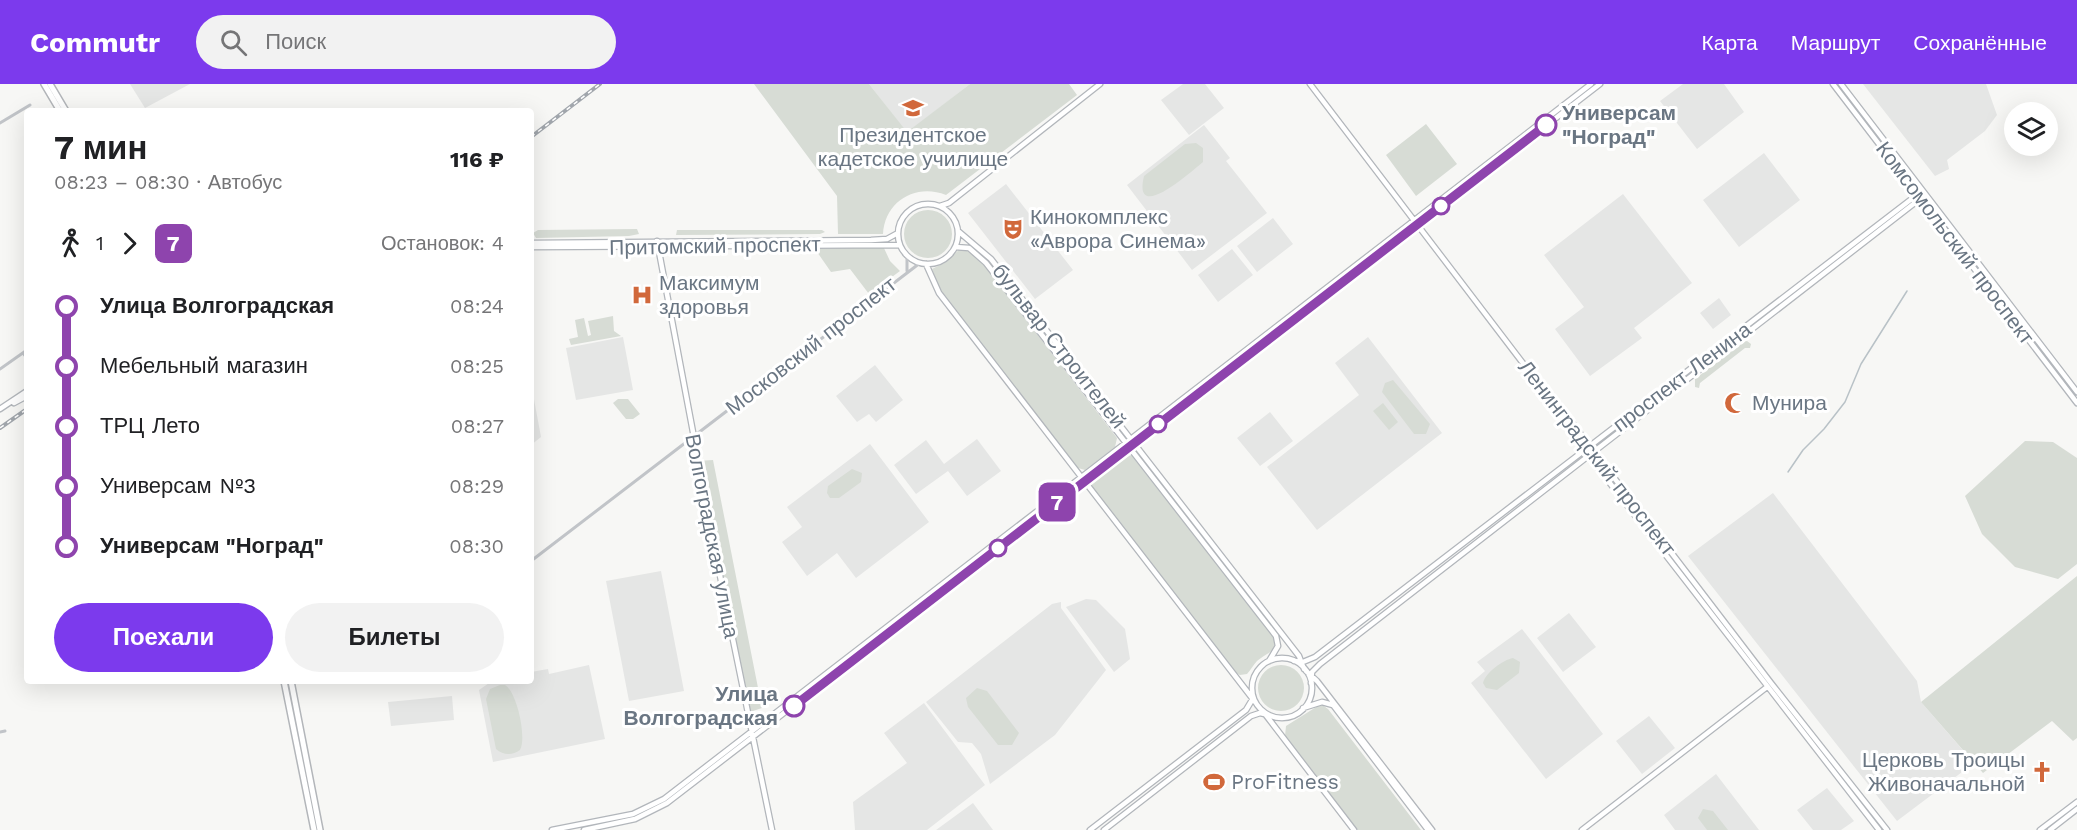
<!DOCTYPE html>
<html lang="ru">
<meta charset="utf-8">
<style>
:root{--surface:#fff;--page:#f2f2f2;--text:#202124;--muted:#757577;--accent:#7c3aed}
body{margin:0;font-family:"Work Sans",sans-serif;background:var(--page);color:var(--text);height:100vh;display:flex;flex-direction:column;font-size:22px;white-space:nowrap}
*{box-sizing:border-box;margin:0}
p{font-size:20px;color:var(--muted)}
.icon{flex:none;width:33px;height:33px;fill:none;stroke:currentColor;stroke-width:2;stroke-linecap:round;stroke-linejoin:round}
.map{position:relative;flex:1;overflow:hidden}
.side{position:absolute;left:24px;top:24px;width:510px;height:576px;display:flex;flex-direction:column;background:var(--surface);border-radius:6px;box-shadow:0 6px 24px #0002}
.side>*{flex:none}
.badge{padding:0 12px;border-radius:9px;font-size:21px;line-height:39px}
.tools{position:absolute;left:2004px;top:18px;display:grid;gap:12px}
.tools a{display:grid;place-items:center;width:54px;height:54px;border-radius:50%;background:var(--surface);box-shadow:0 6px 24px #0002;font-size:30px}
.map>.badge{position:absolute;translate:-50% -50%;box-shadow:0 0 0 3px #fff}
.legs{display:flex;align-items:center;gap:9px;height:66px;padding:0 30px;font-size:20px}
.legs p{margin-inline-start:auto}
.overview{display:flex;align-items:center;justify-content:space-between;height:102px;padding:0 30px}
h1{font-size:33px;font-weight:700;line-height:45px}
.primary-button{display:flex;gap:12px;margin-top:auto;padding:12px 30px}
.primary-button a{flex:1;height:69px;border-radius:36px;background:var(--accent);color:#fff;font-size:24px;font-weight:700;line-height:69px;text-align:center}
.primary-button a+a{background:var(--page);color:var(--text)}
ul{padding:0 30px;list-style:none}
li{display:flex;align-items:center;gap:21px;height:60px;font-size:22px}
li i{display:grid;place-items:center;width:9px;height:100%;margin:0 8px;background:currentColor}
li i::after{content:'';width:15px;height:15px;margin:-8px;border:4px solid;border-radius:50%;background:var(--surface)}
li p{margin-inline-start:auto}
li:first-child i{background:linear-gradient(#0000 50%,currentColor 0)}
li:last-child i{background:linear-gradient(currentColor 50%,#0000 0)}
header{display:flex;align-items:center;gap:36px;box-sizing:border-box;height:84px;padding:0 30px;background:var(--accent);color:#fff}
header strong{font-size:28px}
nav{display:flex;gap:33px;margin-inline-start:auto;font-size:21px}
.search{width:420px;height:54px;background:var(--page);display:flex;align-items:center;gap:15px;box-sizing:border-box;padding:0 21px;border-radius:33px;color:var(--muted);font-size:22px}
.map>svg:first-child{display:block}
.built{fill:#e5e6e5}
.green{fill:#d7dcd5}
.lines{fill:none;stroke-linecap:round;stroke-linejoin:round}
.stream{stroke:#b9c2c7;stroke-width:1.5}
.secondary-casing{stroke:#b2b6bb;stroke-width:7}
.primary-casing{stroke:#b3b6ba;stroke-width:8}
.street{stroke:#c1c4c8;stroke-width:3}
.secondary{stroke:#fff;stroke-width:4.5}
.primary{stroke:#fff;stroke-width:5}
.rail-casing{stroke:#a1a6ac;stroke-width:4}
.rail{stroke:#fff;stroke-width:1.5;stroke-dasharray:4.5;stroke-linecap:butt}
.line-1-casing{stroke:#fff;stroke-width:14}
.line-1{stroke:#8e44ad;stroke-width:9}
.stop-1-dot{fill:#fff;stroke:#8e44ad;stroke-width:3}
.labels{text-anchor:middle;stroke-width:6;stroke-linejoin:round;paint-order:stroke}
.stop-label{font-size:21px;font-weight:bold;fill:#6a7683;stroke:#fff;text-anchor:start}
.poi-label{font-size:21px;fill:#6a7683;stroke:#fff;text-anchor:start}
.street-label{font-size:21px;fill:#6a7683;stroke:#fff}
</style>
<header>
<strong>Commutr</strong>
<div class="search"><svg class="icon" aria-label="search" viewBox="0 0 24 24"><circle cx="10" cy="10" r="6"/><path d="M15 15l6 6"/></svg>Поиск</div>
<nav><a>Карта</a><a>Маршрут</a><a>Сохранённые</a></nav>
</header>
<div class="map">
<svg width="2077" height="746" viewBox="0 0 2077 746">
<rect width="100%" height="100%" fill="#f7f7f5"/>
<path class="built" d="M130,0H190L145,24Z
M869,0H970L907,49Z
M1183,0H1205L1224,24L1189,51L1161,16Z
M1683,0H1724L1744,28L1697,65L1660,17Z
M1863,0H1986L1997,31L1985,47L1947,76L1949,85L1935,92Z
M1204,41L1230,74L1226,77L1267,129L1192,186L1127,101Z
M1764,69L1800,116L1739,163L1703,116Z
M1006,100L1073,186L1035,215L968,129Z
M1623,110L1692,199L1634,244L1642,254L1590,292L1555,245L1584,223L1544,171Z
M1273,134L1293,160L1257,188L1237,162Z
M1232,165L1253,191L1218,218L1198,191Z
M1719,214L1731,231L1713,245L1700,229Z
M623,253L633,306L576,316L566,264Z
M1368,253L1442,349L1317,446L1267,383L1359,311L1335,279Z
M875,281L903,316L876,338L869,330L857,338L836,312Z
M531,299L541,353L531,361Z
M1270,328L1293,357L1260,382L1237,354Z
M977,355L1001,387L967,412L948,387L916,410L894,381L926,356L944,380Z
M870,360L929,438L856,494L837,469L807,492L782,458L802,443L787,423Z
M1773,409L1917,597L1921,618L1974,679L1897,737L1688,472Z
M661,487L684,607L629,617L606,497Z
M1086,515L1096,516L1125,545L1130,575L1114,588L1066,523Z
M1061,518V524L1106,586L1055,651L990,700L981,670L972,659L958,658L926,618L1052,520Z
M1569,529L1596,563L1563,588L1537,554Z
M1522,545L1603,650L1546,695L1471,599L1485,587L1477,578Z
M589,581L605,655L493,678L479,606L492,597H531V588L548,585L549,590Z
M452,612L454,636L391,642L388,618Z
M924,619L985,701L927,746H855L853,718L907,679L884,649Z
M1649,632L1675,664L1642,690L1616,657Z
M1716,690L1759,746H1675L1664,731Z
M1827,704L1854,737L1841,746H1813L1797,726Z
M973,719L993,746H936Z"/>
<path class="green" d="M754,0H869L907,48L970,0H1069L1077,11L946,111C916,99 885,117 883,150H838L837,112Z
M1426,40L1457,80L1416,112L1386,71Z
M1196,59L1203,64V78C1194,85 1132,142 1144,92L1185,60Z
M904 150a24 24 0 1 1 48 0a24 24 0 1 1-48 0Z
M637,145L639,150L629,152L536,154L533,149L538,146Z
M677,146H822L825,148L820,150L676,151Z
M883,162L890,177L900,187L869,210L850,185L831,188L815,165Z
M960,165L968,166L980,176L1117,354L1115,363L1085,386L1078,384L940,206L932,185L944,179Z
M613,232L614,247L621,252L571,261L569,255L578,253L575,236L584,234L588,252L591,251L588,237Z
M1747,257L1751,260L1750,264H1745L1700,299L1699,304L1695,303V295L1743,258Z
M1393,296L1430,340L1426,350H1414L1382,308L1385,299Z
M618,315H628L640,330L633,335H626L613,319Z
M1383,319L1398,338L1389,346L1373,327Z
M2025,357L2053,358L2077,374V480L2058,495L2015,483L1982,450L1965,412Z
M1127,370L1132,372L1274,554C1278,568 1266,569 1257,577C1253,581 1251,586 1247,590L1240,591L1235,588L1091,401L1092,394Z
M713,376L762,624L750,628L697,377Z
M852,385L862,389L861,398L839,414H830L827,409L828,402Z
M2077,492V654L2073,657L2052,637L1983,689L1921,618Z
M1513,574L1520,578L1519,589L1497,606L1486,604L1483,599C1486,588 1503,576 1513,574Z
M1258 604a23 23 0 1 1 46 0a23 23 0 1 1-46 0Z
M500,601H505C517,608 527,654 520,666C512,672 503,671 496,665L486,615L490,605Z
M977,604L987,607L1019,649L1012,661H998L968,623L966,614Z
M1321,620L1328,625L1421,746H1358L1285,652L1286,642Z
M1703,725L1713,727L1728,746H1707L1698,734Z"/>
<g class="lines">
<path class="stream" d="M1788,388L1803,366L1824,345L1845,318L1861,280L1907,207"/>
<defs>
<path id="secondary" d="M1310,0L1548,312L1560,323L1771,599L1887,746
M1833,0L2077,319
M1841,0L2077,308
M898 150a30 30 0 1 1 60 0a30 30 0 1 1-60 0Z
M940,122L949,119L1100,0
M958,147L991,175L1299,572L1304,585
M657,157L722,502L772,746
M531,159L871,156L887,155L898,149
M531,163L900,161
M955,163L969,164L986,179L1276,552L1278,562L1269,577
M926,180L939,209L1256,619
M1551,318L1585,367L1879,746
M14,319L27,312
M0,325L27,307
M1252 604a30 30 0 1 1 60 0a30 30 0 1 1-60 0Z
M1294,577L1303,578L1315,573L1922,107
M1306,587L1317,597L1432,746
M1311,599L1312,588L1320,580L1925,111
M1303,624L1322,618L1333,621L1428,746
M1265,630L1354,746
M552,746L633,730L664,715L1591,0
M584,746L635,735L667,719L1600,0
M1090,746L1246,626L1252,616V607
M1104,746L1251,632L1260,629L1269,631
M1582,746L1767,603
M2040,746L2077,718
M2050,746L2077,725"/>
<path id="primary" d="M44,0L60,27
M50,0L66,27
M284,597L314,746
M291,597L320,746"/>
</defs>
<use href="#secondary" class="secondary-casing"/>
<use href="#primary" class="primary-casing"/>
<path class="street" d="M0,39L30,21
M907,187V172
M26,236L27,239
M23,269L27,274
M0,285L27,266
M531,477L920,179
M0,648L5,647"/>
<use href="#secondary" class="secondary"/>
<use href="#primary" class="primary"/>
<defs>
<path id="rail" d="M531,53L600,0
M0,344L27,325"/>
</defs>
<use href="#rail" class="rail-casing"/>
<use href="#rail" class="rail"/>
</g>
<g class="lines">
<defs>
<path id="line-1" d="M794,622L1546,41"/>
</defs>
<use href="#line-1" class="line-1-casing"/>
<use href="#line-1" class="line-1"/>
</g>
<defs>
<symbol id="university-bare" viewBox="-9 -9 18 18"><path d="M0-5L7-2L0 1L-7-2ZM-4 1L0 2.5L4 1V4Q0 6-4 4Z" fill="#d1683b" stroke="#fff" stroke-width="2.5" paint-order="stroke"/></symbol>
<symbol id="theatre-bare" viewBox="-9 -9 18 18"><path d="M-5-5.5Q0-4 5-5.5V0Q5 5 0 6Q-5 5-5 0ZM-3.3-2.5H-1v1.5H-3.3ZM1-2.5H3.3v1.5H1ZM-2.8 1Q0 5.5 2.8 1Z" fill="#d1683b" stroke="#fff" stroke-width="2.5" paint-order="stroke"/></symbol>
<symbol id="hospital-bare" viewBox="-9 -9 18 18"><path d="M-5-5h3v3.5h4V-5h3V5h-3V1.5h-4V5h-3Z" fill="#d1683b" stroke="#fff" stroke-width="2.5" paint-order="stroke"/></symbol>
<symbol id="mosque-bare" viewBox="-9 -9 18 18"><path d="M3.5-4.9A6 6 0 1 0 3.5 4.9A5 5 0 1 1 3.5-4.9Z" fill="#d1683b" stroke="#fff" stroke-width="2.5" paint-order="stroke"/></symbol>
<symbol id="church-bare" viewBox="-9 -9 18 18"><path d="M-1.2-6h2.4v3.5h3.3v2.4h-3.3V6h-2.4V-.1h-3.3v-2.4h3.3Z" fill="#d1683b" stroke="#fff" stroke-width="2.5" paint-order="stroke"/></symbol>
<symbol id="stadium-bare" viewBox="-9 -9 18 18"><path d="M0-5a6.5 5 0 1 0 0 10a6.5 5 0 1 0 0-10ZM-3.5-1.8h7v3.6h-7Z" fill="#d1683b" stroke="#fff" stroke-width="2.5" paint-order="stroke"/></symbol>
</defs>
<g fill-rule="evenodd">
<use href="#university-bare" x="898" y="9" width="30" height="30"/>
<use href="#theatre-bare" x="998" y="130" width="30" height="30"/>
<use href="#hospital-bare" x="627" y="196" width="30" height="30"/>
<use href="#mosque-bare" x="1720" y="304" width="30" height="30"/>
<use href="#church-bare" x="2027" y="673" width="30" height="30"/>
<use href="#stadium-bare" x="1199" y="683" width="30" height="30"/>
</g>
<g class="stop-1-dot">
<circle cx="1546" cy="41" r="10"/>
<circle cx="1441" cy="122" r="8"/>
<circle cx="1158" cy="340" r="8"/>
<circle cx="998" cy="464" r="8"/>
<circle cx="794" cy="622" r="10"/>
</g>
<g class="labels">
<g class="stop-label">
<text x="1562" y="36">Универсам<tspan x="1562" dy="24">"Ноград"</tspan></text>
<text x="778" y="617" text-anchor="end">Улица<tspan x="778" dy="24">Волгоградская</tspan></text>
</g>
<g class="poi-label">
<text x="913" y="58" text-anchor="middle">Президентское<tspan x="913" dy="24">кадетское училище</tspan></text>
<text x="1030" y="140">Кинокомплекс<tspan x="1030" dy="24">«Аврора Синема»</tspan></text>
<text x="659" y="206">Максимум<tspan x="659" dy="24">здоровья</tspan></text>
<text x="1752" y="326">Мунира</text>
<text x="2025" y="683" text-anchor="end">Церковь Троицы<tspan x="2025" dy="24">Живоначальной</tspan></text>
<text x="1231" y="705">ProFitness</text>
</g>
<g class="street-label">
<text transform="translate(1955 159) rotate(53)" y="7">Комсомольский проспект</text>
<text transform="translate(715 162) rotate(-1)" y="7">Притомский проспект</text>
<text transform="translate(811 262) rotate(-38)" y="7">Московский проспект</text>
<text transform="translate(1059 262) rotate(52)" y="7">бульвар Строителей</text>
<text transform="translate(1682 293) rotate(-37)" y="7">проспект Ленина</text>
<text transform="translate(1597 374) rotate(52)" y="7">Ленинградский проспект</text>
<text transform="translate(712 452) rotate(79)" y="7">Волгоградская улица</text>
</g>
</g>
</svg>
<div class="tools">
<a><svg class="icon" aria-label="layers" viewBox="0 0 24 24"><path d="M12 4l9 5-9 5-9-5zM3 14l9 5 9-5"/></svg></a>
</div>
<b class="badge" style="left:1057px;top:418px;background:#8e44ad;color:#fff">7</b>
<section class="side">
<div class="overview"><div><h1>7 мин</h1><p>08:23 – 08:30 · Автобус</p></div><b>116 ₽</b></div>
<div class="legs"><svg class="icon" aria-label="walk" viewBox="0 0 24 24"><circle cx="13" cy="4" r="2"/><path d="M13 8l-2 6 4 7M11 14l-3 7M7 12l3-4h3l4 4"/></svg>1<svg class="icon" aria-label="forward" viewBox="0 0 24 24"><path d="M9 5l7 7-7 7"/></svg><b class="badge" style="background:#8e44ad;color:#fff">7</b><p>Остановок: 4</p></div>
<ul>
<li><i style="color:#8e44ad"></i><b>Улица Волгоградская</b><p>08:24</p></li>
<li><i style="color:#8e44ad"></i><span>Мебельный магазин</span><p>08:25</p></li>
<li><i style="color:#8e44ad"></i><span>ТРЦ Лето</span><p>08:27</p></li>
<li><i style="color:#8e44ad"></i><span>Универсам №3</span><p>08:29</p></li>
<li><i style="color:#8e44ad"></i><b>Универсам &quot;Ноград&quot;</b><p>08:30</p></li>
</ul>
<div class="primary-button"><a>Поехали</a><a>Билеты</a></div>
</section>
</div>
